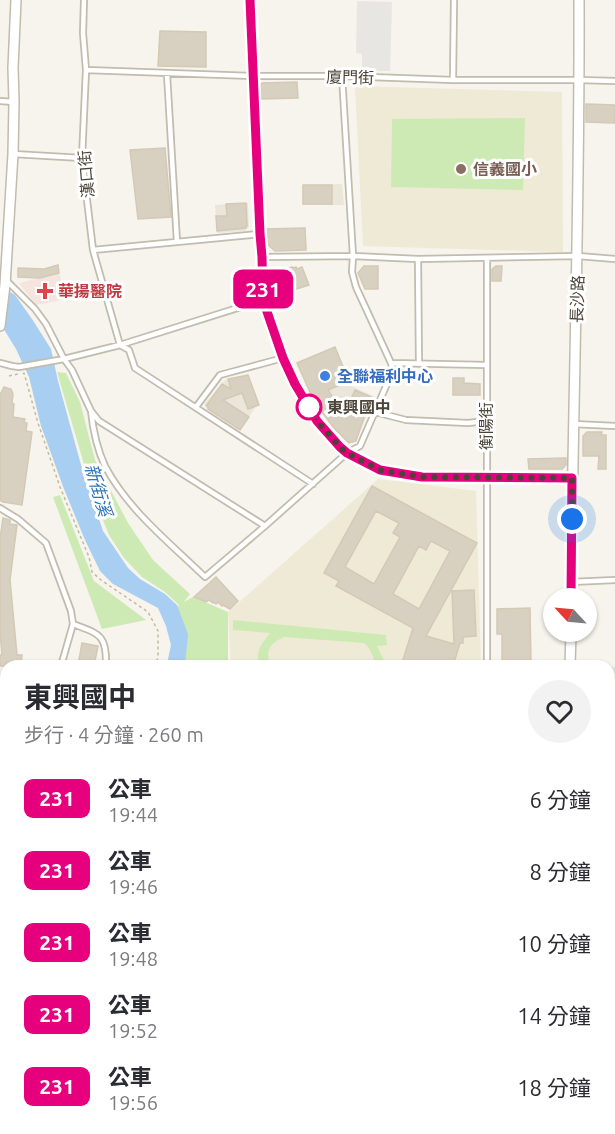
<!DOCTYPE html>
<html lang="zh-TW">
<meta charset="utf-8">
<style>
:root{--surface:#fff;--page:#f2f2f3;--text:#2b2b33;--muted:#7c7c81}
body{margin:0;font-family:Ubuntu,"Noto Sans TC",sans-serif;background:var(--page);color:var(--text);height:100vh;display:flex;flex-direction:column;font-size:22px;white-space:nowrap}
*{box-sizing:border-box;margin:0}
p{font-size:20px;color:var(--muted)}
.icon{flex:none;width:33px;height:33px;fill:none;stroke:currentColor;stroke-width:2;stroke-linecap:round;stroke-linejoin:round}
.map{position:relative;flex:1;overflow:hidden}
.sheet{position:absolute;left:0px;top:660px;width:615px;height:474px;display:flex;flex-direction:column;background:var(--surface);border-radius:18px 18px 0 0;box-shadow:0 2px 4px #0004}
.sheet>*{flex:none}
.badge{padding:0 12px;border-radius:9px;font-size:21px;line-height:39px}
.needle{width:39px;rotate:296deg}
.tools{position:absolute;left:543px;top:588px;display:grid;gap:12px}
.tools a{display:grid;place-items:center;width:54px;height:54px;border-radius:50%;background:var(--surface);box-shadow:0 2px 4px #0004;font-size:30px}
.you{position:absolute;width:30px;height:30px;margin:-15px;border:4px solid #fff;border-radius:50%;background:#1a73e8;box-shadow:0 0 0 9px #1a73e833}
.map>.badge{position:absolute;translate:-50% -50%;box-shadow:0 0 0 3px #fff}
.round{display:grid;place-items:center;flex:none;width:63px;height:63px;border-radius:32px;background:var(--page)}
.headline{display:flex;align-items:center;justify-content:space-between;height:102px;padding:0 24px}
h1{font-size:28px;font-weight:700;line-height:45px}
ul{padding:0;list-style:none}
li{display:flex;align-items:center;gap:18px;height:72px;padding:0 24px}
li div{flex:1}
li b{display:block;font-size:22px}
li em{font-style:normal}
li .badge{min-width:66px;font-weight:700;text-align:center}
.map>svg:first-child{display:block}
.residential{fill:#eae6da}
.education{fill:#efead5}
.medical{fill:#f6e4df}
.green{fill:#ceeab4}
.parking{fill:#e8e6e3}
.water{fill:#a8cef2}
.building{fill:#d8d1c1;stroke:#d3c9b4;stroke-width:1.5;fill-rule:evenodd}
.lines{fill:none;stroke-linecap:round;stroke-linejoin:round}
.lane-casing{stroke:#c2bcae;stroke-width:8}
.street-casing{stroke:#c2bcae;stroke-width:12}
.path{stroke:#c4ba9f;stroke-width:1.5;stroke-dasharray:3 3;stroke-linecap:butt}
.lane{stroke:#fff;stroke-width:4.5}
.street{stroke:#fff;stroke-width:9}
.line-casing{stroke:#fff;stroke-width:14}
.line{stroke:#e6007e;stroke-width:9}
.walk{stroke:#4b4539;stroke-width:6;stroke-dasharray:0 10.8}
.education-dot{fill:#8d6e63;stroke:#fff;stroke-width:2}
.health-dot{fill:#e0444e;stroke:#fff;stroke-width:2}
.shop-dot{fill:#3f7fe0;stroke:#fff;stroke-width:2}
.stop-dot{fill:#fff;stroke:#e6007e;stroke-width:3}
.labels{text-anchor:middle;stroke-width:6;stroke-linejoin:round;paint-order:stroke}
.street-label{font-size:16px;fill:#4b4539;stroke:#fff}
.education-label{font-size:16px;font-weight:bold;fill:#785e54;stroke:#fff;text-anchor:start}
.health-label{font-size:16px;font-weight:bold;fill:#be3a42;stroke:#fff;text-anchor:start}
.shop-label{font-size:16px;font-weight:bold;fill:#366cbe;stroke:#fff;text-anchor:start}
.stop-label{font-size:16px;font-weight:bold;fill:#4b4539;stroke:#fff;text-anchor:start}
.water-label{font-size:18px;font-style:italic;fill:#2e74ba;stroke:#fff}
</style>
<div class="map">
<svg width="615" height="1134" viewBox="0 0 615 1134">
<rect width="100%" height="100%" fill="#f6f4ec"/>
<path class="residential" d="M342,184L344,205H303L302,185Z
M248,203L249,227L245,231L217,233L215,205Z
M248,374L259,402L240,430L205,407V403L225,380Z
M345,383L375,397L356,441L349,443L333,427L312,396Z"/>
<path class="education" d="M355,86L562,92L563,252L363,246Z
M378,479L476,491L481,666H231L228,612Z"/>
<path class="medical" d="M59,273L67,299L36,305L19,283Z"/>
<path class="green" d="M525,118L523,190L391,187L392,119Z
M57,372L66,373L80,402L95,460L128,523L153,560L190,594L184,602L193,597L228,612V666H184L172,610L179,605L165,592L142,577L124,558L109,535L93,495Z
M60,495L94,581L146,620L102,629L53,497Z
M233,620L386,635L387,645L377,646L386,665L375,666C374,657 371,649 364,643L284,637C270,643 264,651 271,666H259C256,649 260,646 270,633L233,630Z"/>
<path class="parking" d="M357,1L392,2L390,71H362V54L356,53Z
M609,667H615L614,731L609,728Z
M0,687L6,688V730L0,731Z"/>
<path class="water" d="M0,286L15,295L32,319L51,349L58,381L81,465L103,531L128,568L140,579L165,594L177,605L188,634L185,666H165L167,664L171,645L166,626L158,608L113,584L100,571L85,540L64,489L41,426L29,377L16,349L0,323Z"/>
<path class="building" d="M160,31L206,32V67L158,66Z
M297,82L298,98L261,99L260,86L262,83Z
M586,104L615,105V123L586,122Z
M165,148L171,217L138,219L130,150Z
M303,185H332V204H303Z
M246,203L247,226H246V228L217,231L216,216H227L226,204Z
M305,228L306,250L275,251L267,244L266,229Z
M58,265L59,273L40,278L18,277V268L44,269Z
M364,266H378V289H365L358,273Z
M496,266H502L501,281H492V269Z
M292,267L293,268L296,267L297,269L302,267L309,285L293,290L285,270Z
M335,347L349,381L328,390L344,415L355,390L371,397L356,441L349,443L333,427L314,401L297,363Z
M248,375L259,405L248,409L242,393L223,400L249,417L240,430L208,409V405L206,406L222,384L231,389L228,379Z
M453,378H464V383L480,384V395H453Z
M4,387L11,389L13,394L12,403L14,404L13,417L25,419L24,422L27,423L26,431L32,432L22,505L3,502L0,500V395Z
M587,432H602L601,435H606V469H598L599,456H583V436Z
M566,458V465L562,469H529L528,459Z
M372,486L477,543L426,636L454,644L452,591L474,590L476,636L463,637V643H460L453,666H401L413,628L336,586L339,581L324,573ZM376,511L399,523L393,533L400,537L374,584L345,567ZM431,541L450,551L419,609L393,594L419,546L426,550Z
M3,518L10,520V524L17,525L10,580L17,655H22L21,666H0V655H2L0,632V539Z
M216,577L238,601L230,609L223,605L222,606L218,602L216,604L214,602L213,603L209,600L206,602L194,597Z
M530,608L531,666H502V634H497V609Z
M82,643L98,646L94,666H78Z"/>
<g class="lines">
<defs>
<path id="lane" d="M84,0L83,33L86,70L82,158L93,250L120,345L129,350L135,368L313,484
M250,0L260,234L263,257V300L283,358L295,384L317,421L340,447L347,453L380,470L421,477L572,478
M86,70L252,76H342L453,80H579L615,81
M167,74L177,242
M453,80L454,0
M0,101L14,102
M13,154L82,158
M93,250L260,234
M263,257L353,256L418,259L578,256L615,259
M418,259L419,364
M7,281L35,309L46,324L64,359L72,370L91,411L99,421L265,526
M0,363L12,366L19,367L64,359L120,345L263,300
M391,363L486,365
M196,407L220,375L283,358
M91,411C93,430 97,449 105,466C128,510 170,543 205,577L265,526L347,453L360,446L393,370L391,363L356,287L352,272L353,256L342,76
M375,412L406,420L468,423L486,421
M573,424L615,426
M0,508L18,519L46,543L71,611L73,624L61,666
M571,582L615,580
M73,624C99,634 107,634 106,666
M487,666V258
M609,737L615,739
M0,939H6
M0,994H6
M106,1128L107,1134
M149,1128L150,1134
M367,1128L370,1134
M398,1128L403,1134
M457,1128L464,1134
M609,1128L615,1132
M248,1134L265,1132
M414,1134L423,1128"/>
<path id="street" d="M0,326L5,285L13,154L14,102L13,68L16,0
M571,598C573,399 580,200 579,0
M570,666L571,632
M0,782L6,783
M0,797L6,820
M609,859H615
M609,999L615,993
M66,1128V1134
M497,1134L502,1128"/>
</defs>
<use href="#lane" class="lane-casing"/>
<use href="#street" class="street-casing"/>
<path class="path" d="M23,374L24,373L38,423L60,487L89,557L92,572L101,580L148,612L158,631V658L154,666
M9,376L18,374
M358,1128L360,1134"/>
<use href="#lane" class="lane"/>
<use href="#street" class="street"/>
</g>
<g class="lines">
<defs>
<path id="line" d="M250,0L260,234L262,257L263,300L283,358L295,384L317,421L340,447L347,453L380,470L422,477L572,478L571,598"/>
</defs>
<use href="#line" class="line-casing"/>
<use href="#line" class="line"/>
<path class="walk" d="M309,407L306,403L317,421L340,447L347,453L380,470L422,477L572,478V519"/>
</g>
<circle class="education-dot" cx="461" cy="169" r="6"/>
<path class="health-dot" d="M42 282h6v6h6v6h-6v6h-6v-6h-6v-6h6z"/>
<circle class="shop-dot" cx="325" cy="376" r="6"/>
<circle class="stop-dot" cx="309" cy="407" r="12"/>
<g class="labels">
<g class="street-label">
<text transform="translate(350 77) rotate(1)" y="6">廈門街</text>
<text transform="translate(86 174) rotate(-95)" y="6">漢口街</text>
<text transform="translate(577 299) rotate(-88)" y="6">長沙路</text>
<text transform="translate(486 426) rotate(-90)" y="6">衡陽街</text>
</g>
<g class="education-label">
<text x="473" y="175">信義國小</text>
</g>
<g class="health-label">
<text x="58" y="297">華揚醫院</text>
</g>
<g class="shop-label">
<text x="337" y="382">全聯福利中心</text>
</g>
<g class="stop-label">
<text x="327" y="413">東興國中</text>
</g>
<g class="water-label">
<text transform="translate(98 490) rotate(74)" y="6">新街溪</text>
</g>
</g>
</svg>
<div class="tools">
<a><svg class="needle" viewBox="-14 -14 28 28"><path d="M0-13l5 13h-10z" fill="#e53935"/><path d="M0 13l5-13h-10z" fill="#7c7c81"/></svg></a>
</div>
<div class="you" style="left:572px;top:519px"></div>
<b class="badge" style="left:263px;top:289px;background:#e6007e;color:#fff">231</b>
<section class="sheet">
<div class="headline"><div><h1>東興國中</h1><p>步行 · 4 分鐘 · 260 m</p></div><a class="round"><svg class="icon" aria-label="heart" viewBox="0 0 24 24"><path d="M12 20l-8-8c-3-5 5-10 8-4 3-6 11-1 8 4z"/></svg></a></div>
<ul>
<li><span class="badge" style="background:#e6007e;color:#fff">231</span><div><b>公車</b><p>19:44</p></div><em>6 分鐘</em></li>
<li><span class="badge" style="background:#e6007e;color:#fff">231</span><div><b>公車</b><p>19:46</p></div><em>8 分鐘</em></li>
<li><span class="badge" style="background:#e6007e;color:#fff">231</span><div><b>公車</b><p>19:48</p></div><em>10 分鐘</em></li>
<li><span class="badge" style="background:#e6007e;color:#fff">231</span><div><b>公車</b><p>19:52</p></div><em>14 分鐘</em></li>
<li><span class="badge" style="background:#e6007e;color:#fff">231</span><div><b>公車</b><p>19:56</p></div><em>18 分鐘</em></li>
</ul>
</section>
</div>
